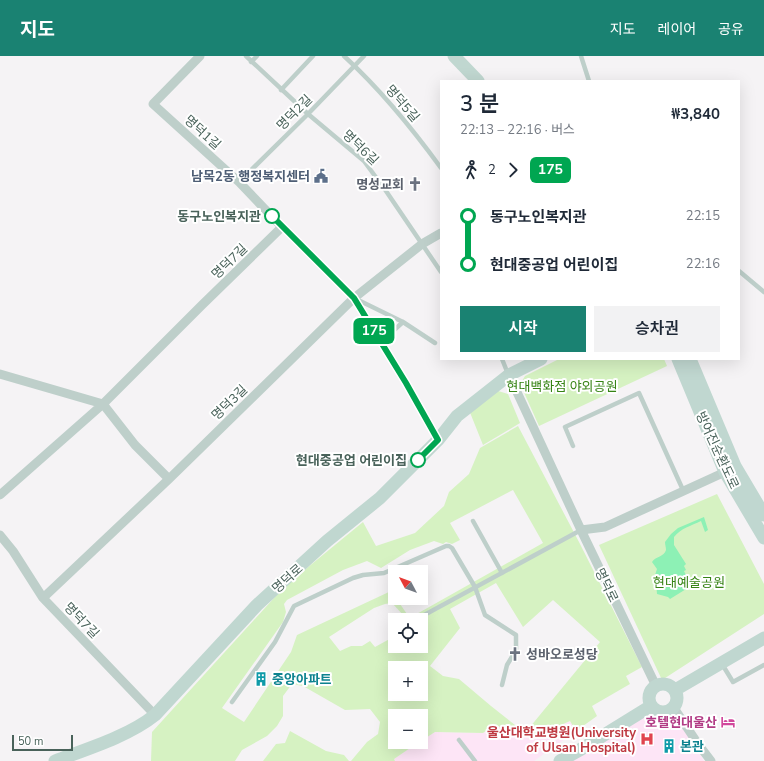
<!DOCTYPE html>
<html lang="ko">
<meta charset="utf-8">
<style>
:root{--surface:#fff;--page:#f2f2f3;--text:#1f2937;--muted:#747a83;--accent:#1a8272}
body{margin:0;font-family:"Nunito Sans","Noto Sans KR",sans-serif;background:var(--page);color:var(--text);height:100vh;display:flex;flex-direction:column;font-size:15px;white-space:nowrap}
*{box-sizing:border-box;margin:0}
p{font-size:13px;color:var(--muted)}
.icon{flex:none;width:22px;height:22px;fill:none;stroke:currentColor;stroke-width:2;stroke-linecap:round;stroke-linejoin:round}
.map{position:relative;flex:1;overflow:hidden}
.sheet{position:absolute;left:440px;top:24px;width:300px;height:280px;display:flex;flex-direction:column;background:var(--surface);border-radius:0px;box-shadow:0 4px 16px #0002}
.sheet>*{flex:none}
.badge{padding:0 8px;border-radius:6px;font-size:14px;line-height:26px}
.needle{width:26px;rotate:311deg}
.controls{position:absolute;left:388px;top:509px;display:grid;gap:8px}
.controls a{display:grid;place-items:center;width:40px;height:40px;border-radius:0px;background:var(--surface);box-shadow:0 4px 16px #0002;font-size:20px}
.scale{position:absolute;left:12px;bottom:10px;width:61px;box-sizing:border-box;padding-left:4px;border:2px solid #49625a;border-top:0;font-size:11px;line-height:14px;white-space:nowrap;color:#49625a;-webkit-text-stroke:3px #fff;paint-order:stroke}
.map>.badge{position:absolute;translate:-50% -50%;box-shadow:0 0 0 2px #fff}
.legs{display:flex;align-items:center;gap:6px;height:44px;padding:0 20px;font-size:13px}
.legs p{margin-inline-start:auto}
.head{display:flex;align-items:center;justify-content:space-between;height:68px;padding:0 20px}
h1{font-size:22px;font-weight:600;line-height:30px}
.button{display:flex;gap:8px;margin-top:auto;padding:8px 20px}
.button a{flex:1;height:46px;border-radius:0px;background:var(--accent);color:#fff;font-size:16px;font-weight:600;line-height:46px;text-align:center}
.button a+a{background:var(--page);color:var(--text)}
ul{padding:0 20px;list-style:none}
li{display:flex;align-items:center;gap:14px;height:48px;font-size:15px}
li i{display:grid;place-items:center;width:6px;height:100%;margin:0 5px;background:currentColor}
li i::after{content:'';width:10px;height:10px;margin:-5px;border:3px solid;border-radius:50%;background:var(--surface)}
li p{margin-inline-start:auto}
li:first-child i{background:linear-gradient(#0000 50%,currentColor 0)}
li:last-child i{background:linear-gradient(currentColor 50%,#0000 0)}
header{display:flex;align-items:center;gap:24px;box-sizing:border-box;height:56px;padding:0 20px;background:var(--accent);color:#fff}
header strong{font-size:19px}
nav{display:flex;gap:22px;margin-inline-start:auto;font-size:14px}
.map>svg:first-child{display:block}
.medical{fill:#fde5f6}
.green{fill:#d6f2c2;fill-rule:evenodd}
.water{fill:#8df1b5}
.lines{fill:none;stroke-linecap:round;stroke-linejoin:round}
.lane{stroke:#becfca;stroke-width:4.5}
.street{stroke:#becfca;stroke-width:9}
.secondary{stroke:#c0d7d0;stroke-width:13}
.line-1-casing{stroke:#fff;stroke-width:9}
.line-1{stroke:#00a651;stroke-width:6}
.stop-1-dot{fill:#fff;stroke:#00a651;stroke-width:2}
.labels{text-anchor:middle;stroke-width:4;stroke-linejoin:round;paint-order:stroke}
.street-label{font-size:13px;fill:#49625a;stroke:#fff}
.service-label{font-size:13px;font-weight:bold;fill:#4e5e75;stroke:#fff;text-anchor:end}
.worship-label{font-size:13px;font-weight:bold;fill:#5b616d;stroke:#fff;text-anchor:end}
.stop-label{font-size:13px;font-weight:bold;fill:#49625a;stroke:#fff;text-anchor:end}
.park-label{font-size:13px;fill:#368314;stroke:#fff}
.culture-label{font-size:13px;font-weight:bold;fill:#0d838f;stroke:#fff;text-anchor:start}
.hotel-label{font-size:13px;font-weight:bold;fill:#b23c85;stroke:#fff;text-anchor:end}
.health-label{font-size:13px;font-weight:bold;fill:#be3a42;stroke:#fff;text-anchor:end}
</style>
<header>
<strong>지도</strong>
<nav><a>지도</a><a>레이어</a><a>공유</a></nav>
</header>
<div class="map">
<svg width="764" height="705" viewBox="0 0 764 705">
<rect width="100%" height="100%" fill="#f5f3f5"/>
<path class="medical" d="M652,657L669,665L674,669L682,671L704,705H570Z
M570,665L576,675L534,705H395L394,703L419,686H421V685L435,676L483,677L495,669L526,681L540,682L552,673Z"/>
<path class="green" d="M559,303H664L667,310L539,370L522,332V325L525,320Z
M495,334L508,338L520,367L483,389L469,354Z
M518,370L579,486L642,611L626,620L630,628L592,650L597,660L576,675L570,665L552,673L540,682L526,681L495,669L483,677L435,676L421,685V660H395V686H419L394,703L395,705H351L367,686L378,678L380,666L370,653L345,654L303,630L292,628L283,640V660L277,670L267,680L242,694L235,705H151L152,676L285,530L363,466L376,490L415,477L444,450L449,436L469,418L480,392ZM513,434L543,487L406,564H421V590H395V580L375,591L370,585L362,590H351L340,595L329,581L374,552L385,548L392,547L404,560L407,558L391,535L297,579L291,596L244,666L222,652L283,566L286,556L284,548L287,544L343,514L367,505L381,512L410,494L434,485L443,488L446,486L452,488L460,484L450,467ZM496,527L523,571L553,544L600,586L525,677L491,650L459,623L443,620L430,610L460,572L450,553ZM395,612H421V638H395Z
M717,438L764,528V558L662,624L599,489Z
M290,675L326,695L344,699L349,705H263L276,688L285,687Z"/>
<path class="water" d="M704,461L708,474L705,476L701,465C691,470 681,472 674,481V489L686,508L684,510L686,514L684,515L687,521L685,522L686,528L689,527L691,530L670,543L668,541L657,538L656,526L654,522L657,513L652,506C656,500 664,501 666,494C666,491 665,489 665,486L671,478L678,472Z"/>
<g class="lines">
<path class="lane" d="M246,0L308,58L364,105L386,135L441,216
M344,0C380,33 412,72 441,112
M581,0L589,25
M251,6L257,0
M281,34L313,0
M239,126L308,58L364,0
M282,171L354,242L405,327L438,383
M739,215L764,236
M354,242L403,266L435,287
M381,286L403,266
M502,303L508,318
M573,390L565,371L639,337L683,434
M473,465L502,517
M415,564L581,474
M722,608L733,626L764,609
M232,646L275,586L294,550L353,522L363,519L384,517L446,490H449L452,492L475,531L485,559L516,579V594L507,609L502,629
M459,684L475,705"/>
<path class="street" d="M0,318L103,348L135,389L169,423
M509,319L581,474L656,630
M0,439L103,348L202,249L282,171L239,126L153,48L200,0
M581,474L605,471L725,416
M0,479L13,495L43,542L155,659
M43,542L169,423L354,242L422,188L441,177
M674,652L698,688L711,705"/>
<path class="secondary" d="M454,0L478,25
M678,303L725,416L764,482
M690,303L735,410L764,459
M649 642a14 14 0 1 1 28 0a14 14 0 1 1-28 0Z
M675,634L764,582
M55,705C87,693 129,680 155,659L257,549L327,485L380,442L438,384L457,360L509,319L541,303
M560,705L583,692L651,650"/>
</g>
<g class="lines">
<defs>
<path id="line-1" d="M272,160L354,242L406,327L438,384L418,404"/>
</defs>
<use href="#line-1" class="line-1-casing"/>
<use href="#line-1" class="line-1"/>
</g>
<defs>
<symbol id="civic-bare" viewBox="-9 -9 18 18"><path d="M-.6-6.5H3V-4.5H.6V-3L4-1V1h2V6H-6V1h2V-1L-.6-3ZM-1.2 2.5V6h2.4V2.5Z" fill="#5c6f8a" stroke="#fff" stroke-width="2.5" paint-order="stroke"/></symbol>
<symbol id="church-bare" viewBox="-9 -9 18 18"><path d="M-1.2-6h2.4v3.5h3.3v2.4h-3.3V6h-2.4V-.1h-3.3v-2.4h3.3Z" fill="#6b7280" stroke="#fff" stroke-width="2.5" paint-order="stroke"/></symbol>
<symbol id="building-bare" viewBox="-9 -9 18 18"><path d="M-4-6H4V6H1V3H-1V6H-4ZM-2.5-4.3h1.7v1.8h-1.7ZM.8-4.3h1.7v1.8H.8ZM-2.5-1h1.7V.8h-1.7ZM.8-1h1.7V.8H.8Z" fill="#0f9aa8" stroke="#fff" stroke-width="2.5" paint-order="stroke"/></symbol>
<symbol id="hotel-bare" viewBox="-9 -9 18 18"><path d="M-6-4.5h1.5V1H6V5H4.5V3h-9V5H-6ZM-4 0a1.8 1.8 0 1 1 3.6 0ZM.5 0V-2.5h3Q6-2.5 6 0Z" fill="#d1479c" stroke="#fff" stroke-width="2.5" paint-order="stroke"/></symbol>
<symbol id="hospital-bare" viewBox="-9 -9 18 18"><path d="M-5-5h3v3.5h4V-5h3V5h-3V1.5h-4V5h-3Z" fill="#e0444e" stroke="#fff" stroke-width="2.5" paint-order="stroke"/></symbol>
</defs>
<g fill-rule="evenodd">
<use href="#civic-bare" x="311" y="110" width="20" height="20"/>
<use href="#church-bare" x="405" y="118" width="20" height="20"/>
<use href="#church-bare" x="505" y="588" width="20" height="20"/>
<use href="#building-bare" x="251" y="613" width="20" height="20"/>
<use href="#hotel-bare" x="718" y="656" width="20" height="20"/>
<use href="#hospital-bare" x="637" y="673" width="20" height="20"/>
<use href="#building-bare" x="659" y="680" width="20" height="20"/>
</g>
<g class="stop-1-dot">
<circle cx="272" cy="160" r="7"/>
<circle cx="418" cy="404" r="7"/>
</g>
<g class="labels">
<g class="street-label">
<text transform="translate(403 47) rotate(49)" y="5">명덕5길</text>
<text transform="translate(294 56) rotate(-45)" y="5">명덕2길</text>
<text transform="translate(203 76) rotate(42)" y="5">명덕1길</text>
<text transform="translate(361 91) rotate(44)" y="5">명덕6길</text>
<text transform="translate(229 205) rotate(-44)" y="5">명덕7길</text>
<text transform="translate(229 346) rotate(-44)" y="5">명덕3길</text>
<text transform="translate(718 394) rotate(65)" y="5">방어진순환도로</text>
<text transform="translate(287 522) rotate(-42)" y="5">명덕로</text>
<text transform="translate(607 529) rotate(64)" y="5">명덕로</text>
<text transform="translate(82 564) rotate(46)" y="5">명덕7길</text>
</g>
<g class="service-label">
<text x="310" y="125">남목2동 행정복지센터</text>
</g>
<g class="worship-label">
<text x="404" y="133">명성교회</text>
<text x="526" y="603" text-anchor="start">성바오로성당</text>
</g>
<g class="stop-label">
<text x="261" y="165">동구노인복지관</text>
<text x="407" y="409">현대중공업 어린이집</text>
</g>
<g class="park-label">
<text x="562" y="335">현대백화점 야외공원</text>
<text x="689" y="531">현대예술공원</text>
</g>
<g class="culture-label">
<text x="272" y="628">중앙아파트</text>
<text x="680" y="695">본관</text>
</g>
<g class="hotel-label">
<text x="717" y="671">호텔현대울산</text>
</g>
<g class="health-label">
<text x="636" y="681">울산대학교병원(University<tspan x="636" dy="15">of Ulsan Hospital)</tspan></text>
</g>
</g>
</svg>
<div class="controls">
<a><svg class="needle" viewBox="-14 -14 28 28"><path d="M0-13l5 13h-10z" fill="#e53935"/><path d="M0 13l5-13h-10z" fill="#747a83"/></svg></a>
<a><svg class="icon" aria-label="locate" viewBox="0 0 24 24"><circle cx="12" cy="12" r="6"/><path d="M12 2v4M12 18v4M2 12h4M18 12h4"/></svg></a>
<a>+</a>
<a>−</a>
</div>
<div class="scale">50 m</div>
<b class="badge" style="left:374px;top:275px;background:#00a651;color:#fff">175</b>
<section class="sheet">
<div class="head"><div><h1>3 분</h1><p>22:13 – 22:16 · 버스</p></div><b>₩3,840</b></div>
<div class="legs"><svg class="icon" aria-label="walk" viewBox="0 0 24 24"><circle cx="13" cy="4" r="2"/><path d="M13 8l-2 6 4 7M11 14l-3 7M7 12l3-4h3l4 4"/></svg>2<svg class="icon" aria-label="forward" viewBox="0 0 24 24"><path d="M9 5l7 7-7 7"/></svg><b class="badge" style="background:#00a651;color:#fff">175</b></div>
<ul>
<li><i style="color:#00a651"></i><b>동구노인복지관</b><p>22:15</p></li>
<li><i style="color:#00a651"></i><b>현대중공업 어린이집</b><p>22:16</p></li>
</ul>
<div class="button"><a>시작</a><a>승차권</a></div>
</section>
</div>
